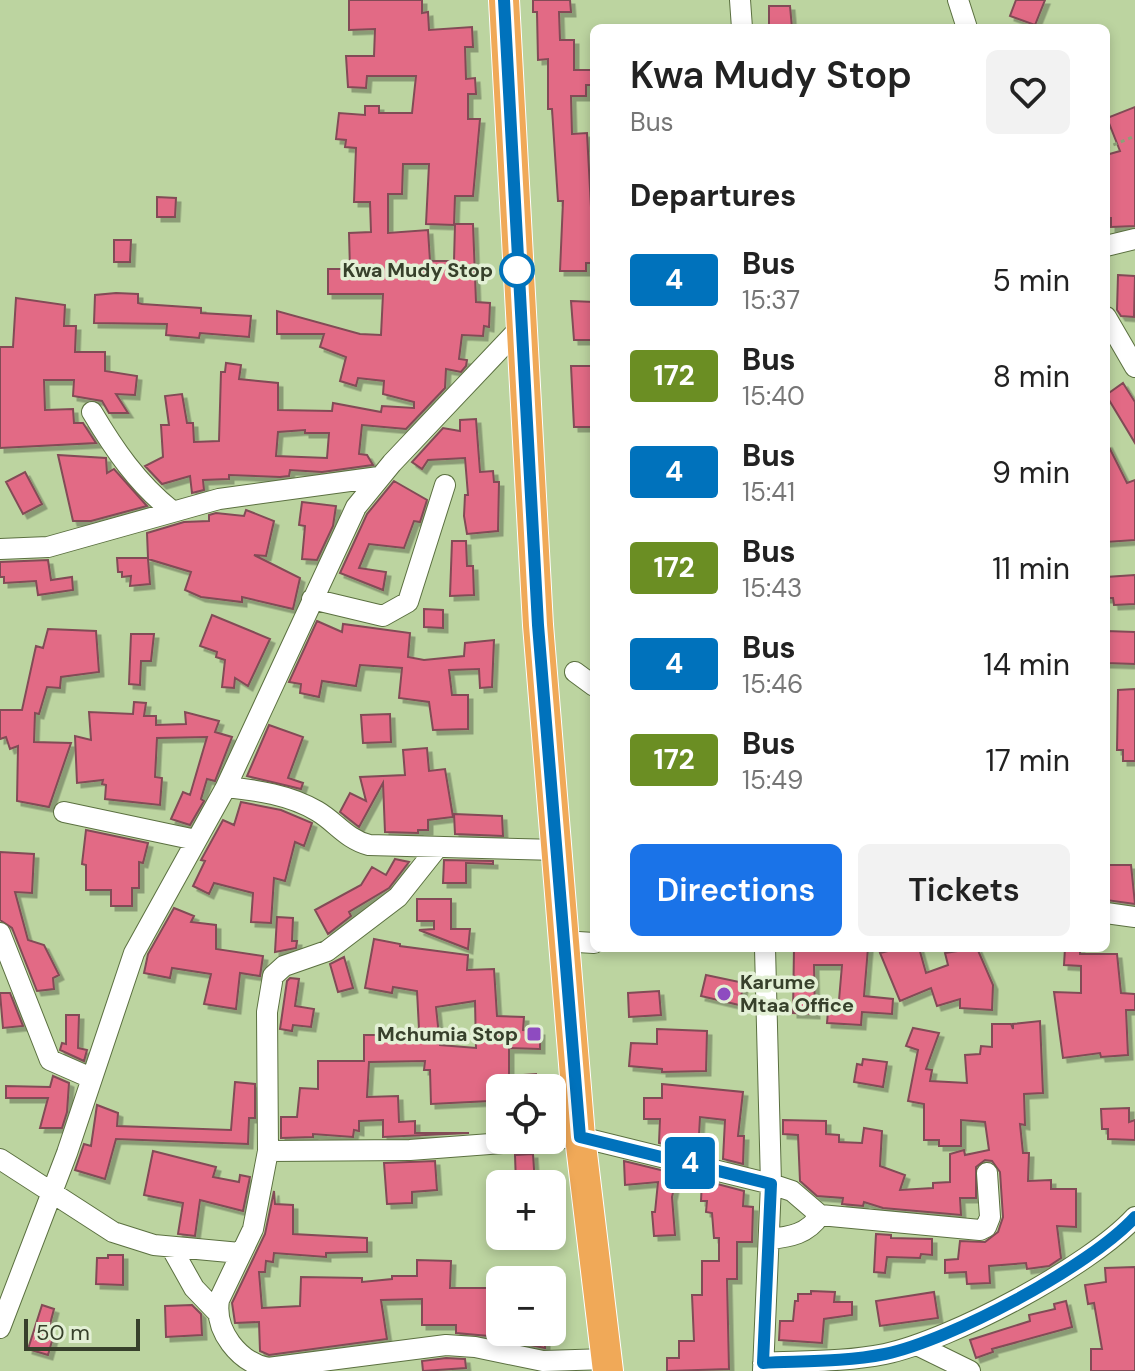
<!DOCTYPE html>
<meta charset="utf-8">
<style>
:root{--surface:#fff;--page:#f2f2f2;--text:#222;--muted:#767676;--accent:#1a73e8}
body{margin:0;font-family:"DM Sans",sans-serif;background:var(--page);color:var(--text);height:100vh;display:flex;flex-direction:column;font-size:30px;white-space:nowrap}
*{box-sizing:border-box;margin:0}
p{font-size:26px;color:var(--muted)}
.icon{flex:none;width:44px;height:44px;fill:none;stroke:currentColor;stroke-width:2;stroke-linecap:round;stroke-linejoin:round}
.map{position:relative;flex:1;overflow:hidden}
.panel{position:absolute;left:590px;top:24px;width:520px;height:928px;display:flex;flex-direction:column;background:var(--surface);border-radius:12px;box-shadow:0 4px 12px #0003}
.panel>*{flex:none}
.badge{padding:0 16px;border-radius:6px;font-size:28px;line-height:52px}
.controls{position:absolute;left:486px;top:1074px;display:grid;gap:16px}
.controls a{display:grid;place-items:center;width:80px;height:80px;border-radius:12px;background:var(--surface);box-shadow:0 4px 12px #0003;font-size:40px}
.scale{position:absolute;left:24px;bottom:20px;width:116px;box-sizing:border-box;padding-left:8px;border:4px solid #37402b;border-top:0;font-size:22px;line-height:28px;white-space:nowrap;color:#37402b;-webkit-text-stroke:6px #e3f0d5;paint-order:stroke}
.map>.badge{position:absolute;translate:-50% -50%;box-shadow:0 0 0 4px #fff}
h2{padding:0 40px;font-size:30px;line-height:72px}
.round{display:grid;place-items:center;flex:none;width:84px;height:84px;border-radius:12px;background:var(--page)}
.summary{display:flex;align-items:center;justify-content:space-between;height:136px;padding:0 40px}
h1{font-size:38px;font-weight:600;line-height:60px}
.action{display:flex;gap:16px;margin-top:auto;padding:16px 40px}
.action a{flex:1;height:92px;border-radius:12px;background:var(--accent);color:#fff;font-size:32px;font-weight:600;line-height:92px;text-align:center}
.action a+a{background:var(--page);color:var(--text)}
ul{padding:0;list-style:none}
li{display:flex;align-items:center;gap:24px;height:96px;padding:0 40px}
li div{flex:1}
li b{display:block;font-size:30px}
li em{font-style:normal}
li .badge{min-width:88px;font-weight:700;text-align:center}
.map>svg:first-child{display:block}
.building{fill:#e26a85;stroke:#824c56;stroke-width:2;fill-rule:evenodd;filter:url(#shadow)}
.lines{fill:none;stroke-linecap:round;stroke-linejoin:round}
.minor-casing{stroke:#5b7040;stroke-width:22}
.highway-casing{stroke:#fff;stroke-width:32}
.path{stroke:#8da077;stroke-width:3;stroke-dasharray:4 4;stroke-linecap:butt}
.minor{stroke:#fff;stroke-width:20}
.highway{stroke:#f0a958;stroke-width:30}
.line-casing{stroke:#fff;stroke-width:18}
.line{stroke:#0072bc;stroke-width:12}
.stop-dot{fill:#fff;stroke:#0072bc;stroke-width:4}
.poi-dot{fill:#8e4bc0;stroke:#e3f0d5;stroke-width:3}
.labels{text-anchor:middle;stroke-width:7;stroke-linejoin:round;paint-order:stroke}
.stop-label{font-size:20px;font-weight:bold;fill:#37402b;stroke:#e3f0d5;text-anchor:end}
.poi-label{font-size:20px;font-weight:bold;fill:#37402b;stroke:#e3f0d5;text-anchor:start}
</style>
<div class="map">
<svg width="1135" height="1371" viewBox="0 0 1135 1371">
<defs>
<filter id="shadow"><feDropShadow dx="4.5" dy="4.5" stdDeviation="0" flood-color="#0004"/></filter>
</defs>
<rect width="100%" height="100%" fill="#bcd4a0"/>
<path class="building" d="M349,0H422V13L428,12L429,30L472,27L473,47H465L466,79L475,78L476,94H468V119H480L473,196H455L454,225L426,224L429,164H403L402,194H388V233L428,230L430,261H454L455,224H473L476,302L490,303L489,327L484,326L483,336L462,335L459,359L467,360L466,366L461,372L446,369L445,388L406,429L362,425L359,454L367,455L373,465L322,472L290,470L289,476L280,477L229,475V479L203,480L204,490L192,493L190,476L162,484L145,466L163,457L161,425H169L165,396L182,394L187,423H193L194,442L219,441L221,372H225L226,363L241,365L239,379L278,383V410L332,411L333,403L381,412L382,406L414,408V402L383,394L384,381L358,378L356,386L340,381L346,357L320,347L324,334H277V311L360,334L381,335L383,294H328V269H350L349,233L371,232L370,202H354L356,148L345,147L346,140L336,139L339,113L365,115V106H379V113H412L416,76H367L366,88L348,87L346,56H374L375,29L349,30ZM305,430V433H329L327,458L276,456L278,432Z
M533,0H570L571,12H559L560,40H574V70H592V85H586V96H571L572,134L587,133L594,263H586V271H560L563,201H558L552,109H548V59L538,60L537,12H533Z
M1016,0H1045L1035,25L1010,16Z
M769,6H790L792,28H769Z
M1135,107V226L1111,227V218H1106V155L1120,151L1107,118Z
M157,197L176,198L175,217H157Z
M114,240H131L130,262H114Z
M1118,275L1135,276L1134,317L1121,316L1117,310Z
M116,293L138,294V303L142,304L201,308V313L251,316L249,337L200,333L199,338L166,335L167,324L94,323L95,295Z
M16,298L65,305L64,326H76L75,352H105V371L137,376L135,395L116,394L128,413H109L102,401L73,396L74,380H44L45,410L73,409L74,423H83L96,443L0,448V347H13Z
M571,301L594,302V340H574Z
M571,366H594V427H574Z
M1123,383L1135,402V443L1106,395Z
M476,419L480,472L493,471L494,482H499L498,531L467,534L464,516L465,495H468L465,458L428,460L422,469L412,462L443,428L460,431V420Z
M1107,443L1127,483L1135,480V540L1106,542Z
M58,455L106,458L107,473L114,469L147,506L91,521H73Z
M25,472L42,504L23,514L6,482Z
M394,481L427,500L420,522L414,521L404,548L369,544L359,568L386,572L383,590L340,573L367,514Z
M302,502L336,506L333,526L317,560L302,559L305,526L299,525Z
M246,510L274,521L266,556L254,555L300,578L293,609L242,597V602L201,597L185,590L191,572L148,559L150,584L130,586L131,576L122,577V572H118L117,558H148L147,533L184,522L209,521V515L216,513L244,516Z
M452,541H466L467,566H473L474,595L450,596Z
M48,560L51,580L72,577L73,590L38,595L36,581L4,583V577H0V562Z
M1135,575V604L1114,605L1113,598H1106V577Z
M424,609L443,610V628L424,627Z
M212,615L270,639L248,686L235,678L234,688L222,687L225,660L216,657L217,652L200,646Z
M317,621L342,632L343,624L410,633L408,657L424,660L464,656L465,643L494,640L492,687L480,688L479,669L449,670L452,695H468V729L433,730L429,702L399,698L402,668L360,665L356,686L322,681L319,697L300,693L301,684L289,682Z
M48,629L96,631L99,672L61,677L60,688L47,687L39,714L35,713L34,742L71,743L49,807L17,801L18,746L10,749L6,737L0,739V710H22L36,646L43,648Z
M1106,631L1135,632V664L1106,663Z
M131,634H154L151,661H141L140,685L129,684Z
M1135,689V761H1123V750H1117L1118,690Z
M134,702L146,703L144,716H156V725L186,724L185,712L219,721L215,732L232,737L215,781L207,779L201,799L204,801L190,825L171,819L183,792L190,795L207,737L157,738L155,777L162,778L160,805L105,799L106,785L102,784L103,780L77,783L75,736L91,740L89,712L133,714Z
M390,714L391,742L363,743L361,715Z
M269,725L303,737L288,778L303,783L301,789L247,776Z
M427,748L429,771L445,769L453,817L428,820V830H418V833L385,832L383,783L359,827L340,812L350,793L366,801L360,777L405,775L403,750Z
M241,802L281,810L312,823L304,846L295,842L285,881L274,878L271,923L251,922L253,893L214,883L209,894L193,886L205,861L201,860L223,820L234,825Z
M454,814L502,816L503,836L455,834Z
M86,830L148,843L143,863L139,862V888H132V906H111V890H86V865L82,864Z
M0,852L34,854L32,893L15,892L28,940L44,945L59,975L53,978L54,989L37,991L12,928L0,920Z
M395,859L409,862L389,888L349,912L351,916L328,934L315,910L361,885L372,867L386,875Z
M444,860L493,861V864L466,863V883H443Z
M1106,865H1131L1135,904L1106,900Z
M417,899H451V929H470L468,949L419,930L434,929V921H417Z
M174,908L194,916L191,922L216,925V949L263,956L260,976L240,973L236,1009L204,1004L211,974L172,968L170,978L144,973L148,954Z
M277,917L293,918L292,941H297L296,948L275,952Z
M374,939L400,944V946L468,955L467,970L494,969L497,1016L524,1017L523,1030L540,1031V1049L509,1048V1076L536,1074L537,1088H500V1096L490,1097V1101L431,1104L430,1070H424L425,1061L369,1062L367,1097L398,1096L399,1122L415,1121V1133H469L383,1137V1120L359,1121V1131L354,1130L353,1137L313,1134V1137L281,1138V1117H297L300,1088L318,1089V1061H364V1035H378V1030L419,1029L417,991L393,987L392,993L365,988ZM475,1001L476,1048L440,1045L436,1007Z
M794,948H868L864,996L893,999L892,1014L862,1012L861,1025L827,1023L828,1011L838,1012L842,965H814L815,1014L793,1013Z
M900,948H919L926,973L948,965L945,953L977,948L993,985L992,1010L960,1008V999L937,1006L931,988L900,1001L880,953Z
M1065,948L1080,949V954H1117L1121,993L1135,994V1010H1126L1128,1055L1101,1057L1100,1053L1063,1058L1054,992L1081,993V966L1064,965Z
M344,957L353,988L338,992L330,964Z
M706,975L744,983L739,1005L701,996Z
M290,978L299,979L295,1006L314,1009L311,1027L293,1025L292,1031L280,1029L287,981Z
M659,991L661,1015L629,1017L628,993Z
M0,993H10L23,1026L3,1028Z
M66,1015H79L78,1048L87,1050L84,1061L60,1050L62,1043L66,1044Z
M1040,1021L1043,1093L1024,1094L1025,1125L1020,1124L1023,1153H1029L1028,1181L1051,1180V1189H1076V1227L1057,1226L1061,1258L1049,1266L1027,1269L1026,1263L989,1266L990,1283L967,1284L966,1272L945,1273V1260L958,1259L960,1241L985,1242L998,1232L1003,1217L1000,1172L992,1161L985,1160L976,1167V1198H960L961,1215L883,1208L864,1202L863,1206L842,1204L843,1198L817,1196L800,1181L798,1135L783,1134V1120L826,1121V1134L839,1135V1142L862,1143L864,1128L882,1131L880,1166L905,1175L900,1190L933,1188V1183L950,1182V1154L964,1150L965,1155L989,1150L985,1122L961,1120V1146H939V1140H924V1104L908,1101L918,1050L906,1046L913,1028L939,1033L926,1069L932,1070L930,1081L967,1083L965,1055L980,1054L981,1046L992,1047V1024H1011L1013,1029V1024Z
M657,1029L707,1031L706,1071L662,1072V1069L629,1066L631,1043L657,1044Z
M863,1059L887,1062L883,1087L854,1082L857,1064L862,1065Z
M53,1076L69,1083L67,1112L62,1128H40L48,1098H6V1086L50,1087Z
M235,1082L255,1084V1118H249L248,1144L116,1139L105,1179L75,1170L84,1144L91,1146L97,1105L118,1113L117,1126L231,1130Z
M662,1084L743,1092L738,1136H744L743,1164L723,1159L725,1120L700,1117L698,1153L659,1143L660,1119H644V1098H662Z
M1129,1108V1122L1135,1120V1140L1108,1139V1129H1102L1101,1109Z
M153,1151L216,1167L213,1177L239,1182L240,1175L250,1177L243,1211L200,1200L195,1236L178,1234L183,1203L144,1195Z
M533,1154L535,1184H516L515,1155Z
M435,1161L437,1190L412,1192V1203L387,1204L384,1163Z
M624,1161L677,1174L672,1197L675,1235L654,1236L652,1212H655L658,1182L625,1185Z
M702,1180L744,1191L743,1206L753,1207L752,1242H737V1279H727L729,1369L667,1371V1358H679V1341H694L692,1295H702V1261H719V1238H714L712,1213L706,1212L707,1201H701Z
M274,1191L275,1204L293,1205V1234L367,1238V1252L326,1253V1257L274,1253L273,1262L266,1261L265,1272H259L262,1308L300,1306L301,1277L362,1278V1282L392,1279V1276H417V1260L451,1261L450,1288H500V1337L456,1333V1325H422V1299L381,1300L387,1339L269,1355L260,1351L259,1322L235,1323L232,1303L265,1234Z
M876,1234L891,1235V1238L932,1239V1255L921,1254L920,1258L887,1257L885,1273L874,1272Z
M108,1255H123V1285L96,1284L97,1258H108Z
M1135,1267V1371H1091V1349H1102L1094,1303L1088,1304L1085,1285L1106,1282L1105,1268Z
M811,1291L835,1292L834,1302H852V1315L824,1319L822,1343L779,1340L780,1321H793L795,1301H798V1294H811Z
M934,1292L938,1318L880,1326L876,1301Z
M1066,1301L1072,1327L992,1349L993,1352L976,1358L970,1340L1030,1321L1029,1315L1055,1309L1054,1304Z
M42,1305L54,1309L48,1332L54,1334L48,1355L28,1349Z
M192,1305L201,1314L202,1335L166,1337L165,1306Z
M506,1332H545V1348L506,1340Z
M446,1358L465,1359L466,1368L423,1371L422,1361Z"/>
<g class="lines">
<defs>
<path id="minor" d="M740,0L742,28
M958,0L967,28
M1106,246L1135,239
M1106,317L1135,367
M92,412C114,449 137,483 171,510
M0,549L48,547L219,499L379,477
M312,599L383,616L408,602L445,485
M575,672L594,686
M226,787C256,790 290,795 317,811C336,822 346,839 369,845L558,850
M64,812L196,840
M437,848L398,897L327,951L284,966L273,976L267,1012L268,1151L253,1229L219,1300C214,1331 239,1362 268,1368L446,1345L475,1347L543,1361L608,1359
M1106,913L1135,917
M0,933L50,1060L91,1078
M562,941L594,943
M552,1139L580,1137L771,1184L792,1191L820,1215
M268,1151L410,1150L545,1140
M0,1159L113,1232L154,1245L240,1253
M769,1239C790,1237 808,1234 820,1215L980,1230L986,1227L990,1217L987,1173
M171,1247L194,1288L217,1312
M0,1328L67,1153L134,953L226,787L356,507L392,463L519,329
M917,1345L970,1371
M763,1363C803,1361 845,1362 885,1354C951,1340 1089,1267 1135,1217
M763,1371L771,1184L765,948"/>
<path id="highway" d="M504,0L538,625L580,1137L608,1371"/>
</defs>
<use href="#minor" class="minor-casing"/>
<use href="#highway" class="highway-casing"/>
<path class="path" d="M1106,148L1135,136"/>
<use href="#minor" class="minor"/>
<use href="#highway" class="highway"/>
</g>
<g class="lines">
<defs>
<path id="line" d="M504,0L538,625L580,1137L771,1184L763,1363C803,1361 845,1362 885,1354C951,1340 1089,1267 1135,1217"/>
</defs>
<use href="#line" class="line-casing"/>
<use href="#line" class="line"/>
</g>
<circle class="stop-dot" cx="517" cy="270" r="16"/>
<g class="poi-dot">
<circle cx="724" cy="994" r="8"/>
<rect x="526" y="1026" width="16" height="16" rx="4"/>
</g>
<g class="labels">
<g class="stop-label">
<text x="493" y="277">Kwa Mudy Stop</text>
</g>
<g class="poi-label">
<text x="740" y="989">Karume<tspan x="740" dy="23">Mtaa Office</tspan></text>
<text x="518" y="1041" text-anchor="end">Mchumia Stop</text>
</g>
</g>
</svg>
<div class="controls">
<a><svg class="icon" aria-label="locate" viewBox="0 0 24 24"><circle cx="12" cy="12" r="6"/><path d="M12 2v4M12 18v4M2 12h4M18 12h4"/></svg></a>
<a>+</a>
<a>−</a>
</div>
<div class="scale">50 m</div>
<b class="badge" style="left:690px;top:1163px;background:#0072bc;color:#fff">4</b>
<section class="panel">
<div class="summary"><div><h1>Kwa Mudy Stop</h1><p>Bus</p></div><a class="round"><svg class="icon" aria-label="heart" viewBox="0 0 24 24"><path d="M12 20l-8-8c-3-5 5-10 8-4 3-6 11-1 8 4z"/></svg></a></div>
<h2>Departures</h2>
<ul>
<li><span class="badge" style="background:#0072bc;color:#fff">4</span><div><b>Bus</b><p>15:37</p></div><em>5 min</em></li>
<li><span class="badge" style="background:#6b8e23;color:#fff">172</span><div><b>Bus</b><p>15:40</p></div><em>8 min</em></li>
<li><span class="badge" style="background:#0072bc;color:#fff">4</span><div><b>Bus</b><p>15:41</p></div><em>9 min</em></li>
<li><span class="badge" style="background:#6b8e23;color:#fff">172</span><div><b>Bus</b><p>15:43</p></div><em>11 min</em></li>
<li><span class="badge" style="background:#0072bc;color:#fff">4</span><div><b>Bus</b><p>15:46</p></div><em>14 min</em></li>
<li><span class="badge" style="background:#6b8e23;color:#fff">172</span><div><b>Bus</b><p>15:49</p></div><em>17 min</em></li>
</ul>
<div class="action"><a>Directions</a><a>Tickets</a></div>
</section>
</div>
